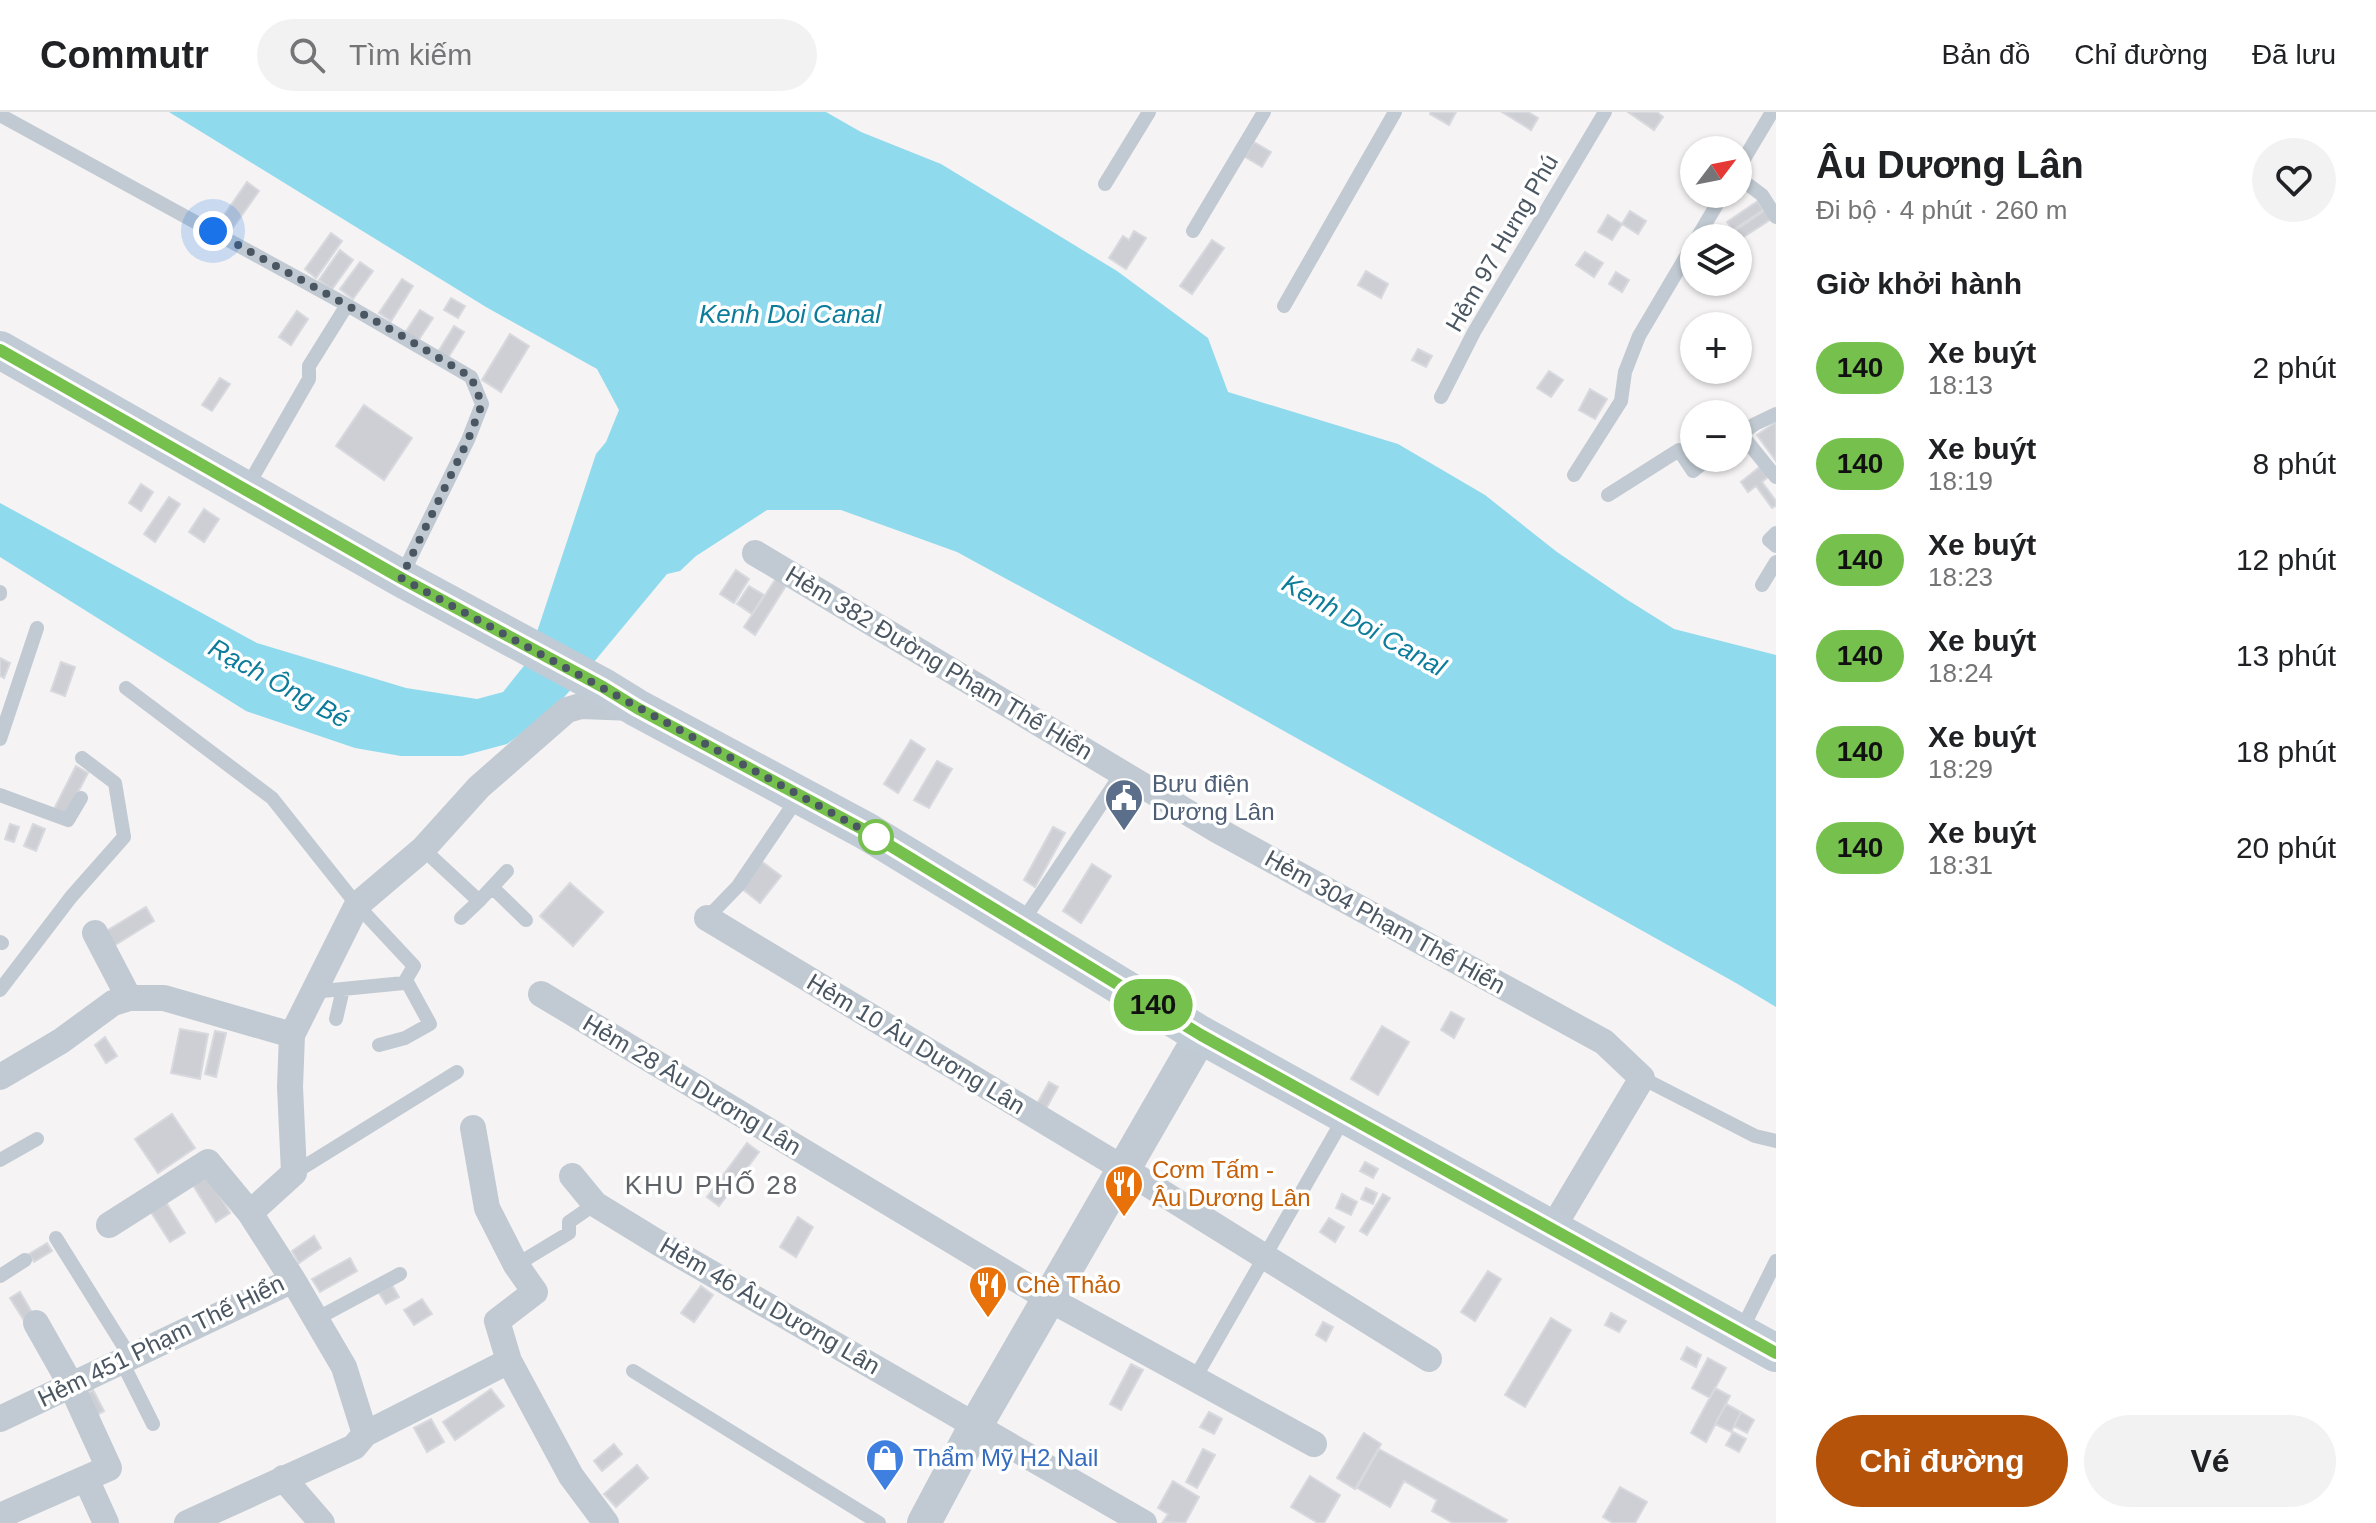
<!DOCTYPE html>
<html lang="vi">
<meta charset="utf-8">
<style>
:root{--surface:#fff;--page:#f2f2f2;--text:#202124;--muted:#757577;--line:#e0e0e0;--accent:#b45309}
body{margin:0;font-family:Helvetica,sans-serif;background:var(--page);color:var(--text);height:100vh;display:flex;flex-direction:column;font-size:30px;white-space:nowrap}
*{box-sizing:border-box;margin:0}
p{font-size:26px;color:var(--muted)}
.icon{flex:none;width:44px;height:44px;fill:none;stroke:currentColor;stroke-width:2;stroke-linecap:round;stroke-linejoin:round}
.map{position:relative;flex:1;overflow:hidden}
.panel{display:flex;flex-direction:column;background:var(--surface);width:600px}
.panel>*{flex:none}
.badge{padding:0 16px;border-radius:26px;font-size:28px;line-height:52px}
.needle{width:52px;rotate:58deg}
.controls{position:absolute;left:1680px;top:24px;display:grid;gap:16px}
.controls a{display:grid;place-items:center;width:72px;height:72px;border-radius:50%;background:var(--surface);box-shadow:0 2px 6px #0004;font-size:40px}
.you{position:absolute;width:40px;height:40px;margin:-20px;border:6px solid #fff;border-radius:50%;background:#1a73e8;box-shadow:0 0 0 12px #1a73e833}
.map>.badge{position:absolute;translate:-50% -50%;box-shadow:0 0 0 4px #fff}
h2{padding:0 40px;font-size:30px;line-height:72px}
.round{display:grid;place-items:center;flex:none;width:84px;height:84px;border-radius:42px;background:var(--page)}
.head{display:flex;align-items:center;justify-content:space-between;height:136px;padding:0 40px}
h1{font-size:38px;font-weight:700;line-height:60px}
.action{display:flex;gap:16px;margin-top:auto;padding:16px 40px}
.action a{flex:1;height:92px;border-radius:48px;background:var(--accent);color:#fff;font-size:32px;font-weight:700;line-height:92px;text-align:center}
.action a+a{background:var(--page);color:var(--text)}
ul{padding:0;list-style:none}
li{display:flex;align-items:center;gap:24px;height:96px;padding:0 40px}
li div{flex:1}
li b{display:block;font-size:30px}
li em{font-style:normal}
li .badge{min-width:88px;font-weight:700;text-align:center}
header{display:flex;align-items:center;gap:48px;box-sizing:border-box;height:112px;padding:0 40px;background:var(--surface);border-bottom:2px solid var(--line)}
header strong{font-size:38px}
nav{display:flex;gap:44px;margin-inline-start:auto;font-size:28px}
.search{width:560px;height:72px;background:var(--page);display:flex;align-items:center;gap:20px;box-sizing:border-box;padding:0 28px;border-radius:44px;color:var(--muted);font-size:30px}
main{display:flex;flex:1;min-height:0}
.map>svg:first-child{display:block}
.water{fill:#90daee}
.building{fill:#cdcfd5;stroke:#d7d9de;stroke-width:2}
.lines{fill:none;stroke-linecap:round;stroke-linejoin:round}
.service{stroke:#c1cad2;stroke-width:14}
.minor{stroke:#c1cad2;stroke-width:26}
.tertiary{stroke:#c1cad2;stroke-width:34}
.secondary{stroke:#c1cbd6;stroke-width:38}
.line-casing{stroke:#fff;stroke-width:18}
.line{stroke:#76c04d;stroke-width:12}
.walk{stroke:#4a5661;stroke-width:8;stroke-dasharray:0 14.4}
.stop-dot{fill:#fff;stroke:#76c04d;stroke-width:4}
.labels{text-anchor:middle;stroke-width:7;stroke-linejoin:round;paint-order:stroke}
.street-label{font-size:24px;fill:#4a5661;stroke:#fff}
.service-label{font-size:24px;fill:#4e5e75;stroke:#fff;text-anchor:start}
.food-label{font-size:24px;fill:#c56008;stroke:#fff;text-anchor:start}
.shop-label{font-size:24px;fill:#366cbe;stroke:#fff;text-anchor:start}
.water-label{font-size:26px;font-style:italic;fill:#0c7c9b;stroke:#fff}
.neighbourhood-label{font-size:26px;letter-spacing:2px;fill:#5f6368;stroke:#fff}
</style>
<header>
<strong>Commutr</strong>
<div class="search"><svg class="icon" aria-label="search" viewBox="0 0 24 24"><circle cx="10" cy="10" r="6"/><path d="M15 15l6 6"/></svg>Tìm kiếm</div>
<nav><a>Bản đồ</a><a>Chỉ đường</a><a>Đã lưu</a></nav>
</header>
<main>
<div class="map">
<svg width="1776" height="1411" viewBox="0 0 1776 1411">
<rect width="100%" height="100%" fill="#f5f3f3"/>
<path class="water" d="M169,0H826L861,20L941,52L1117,159L1208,226L1228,280L1398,332L1485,383L1557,440L1626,487L1674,517L1776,543V895L1736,871L1205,575L957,440L841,398H767L696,444L680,459L667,462L574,574L550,601L507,632L462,644H401L355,636L246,599L0,445V391L257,531L406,576L477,587L503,580L527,550L596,342L606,330L619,298L597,257L486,195Z"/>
<path class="building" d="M1431,0H1456L1449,13L1430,2Z
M1502,0H1528L1538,6L1531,18Z
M1628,0H1657L1663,5L1654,18Z
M1254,30L1271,40L1262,55L1245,45Z
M247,70L259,79L230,120L218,112Z
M1758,89L1763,98L1733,118L1727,110Z
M1767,97L1773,106L1739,128L1733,120Z
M1630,99L1646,109L1638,122L1622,112Z
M1608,103L1622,112L1612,128L1598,120Z
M1134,119L1146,126L1126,157L1109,146L1123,124L1129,128Z
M331,121L342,129L316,166L305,157Z
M1212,128L1224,136L1192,182L1180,174Z
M340,138L353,148L332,177L319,168Z
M1585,140L1603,151L1594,165L1576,153Z
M360,150L373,159L353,187L340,177Z
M1366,159L1388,172L1381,186L1358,173Z
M1616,160L1629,168L1622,180L1609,172Z
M402,167L413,174L391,209L379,201Z
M451,186L465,194L458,206L444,198Z
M420,198L433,206L418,229L405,221Z
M297,199L308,207L291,233L279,225Z
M454,214L464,220L448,246L438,240Z
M510,222L529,234L501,280L482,268Z
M1418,237L1432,244L1426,255L1412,248Z
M1549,259L1563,268L1551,285L1537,276Z
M220,266L230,272L212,299L202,293Z
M1590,277L1607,287L1595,307L1579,298Z
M364,293L412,326L384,368L336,334Z
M1776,310V349L1757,323Z
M1761,354L1769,364L1762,370L1776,389V394L1772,396L1756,374L1748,380L1741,370Z
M141,372L153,380L141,399L129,391Z
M169,385L180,392L155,430L144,422Z
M204,397L219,407L204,430L189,420Z
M736,458L749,467L734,491L720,482Z
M777,465L787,472L755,523L744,515Z
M749,474L764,483L752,502L737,492Z
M0,546L10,551L4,566L0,564Z
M61,550L75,555L65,584L51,579Z
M911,628L925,637L898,681L884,672Z
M937,649L952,657L929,696L914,688Z
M76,654L88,661L66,703L54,697Z
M10,712L19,715L14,730L5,727Z
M33,712L45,717L36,739L24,734Z
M1053,715L1065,721L1035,775L1024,768Z
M761,749L781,764L760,791L740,775Z
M1092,752L1111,764L1081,811L1063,799Z
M570,771L603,800L573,834L540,804Z
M146,795L154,809L112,835L103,821Z
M1451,900L1464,907L1454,926L1441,918Z
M1382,914L1409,930L1378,983L1351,967Z
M180,917L208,922L200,967L171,961Z
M215,919L226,921L216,965L205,962Z
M105,925L117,944L106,951L95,933Z
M1049,970L1058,975L1042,1004L1033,999Z
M172,1002L195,1036L158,1061L135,1027Z
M747,1031L759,1040L719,1094L707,1085Z
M1365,1050L1378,1057L1373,1066L1360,1059Z
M206,1061L230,1101L216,1110L191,1070Z
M1366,1076L1377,1081L1373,1092L1361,1087Z
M1342,1082L1357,1090L1351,1103L1336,1096Z
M1383,1082L1390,1086L1367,1123L1360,1119Z
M164,1087L185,1121L170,1130L149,1097Z
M798,1105L813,1115L796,1145L780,1135Z
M1329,1106L1344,1115L1335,1130L1320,1120Z
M314,1124L321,1136L299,1151L292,1139Z
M47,1131L52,1139L34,1150L29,1142Z
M350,1146L357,1159L320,1180L312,1167Z
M1488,1159L1501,1167L1475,1209L1461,1200Z
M392,1173L399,1185L386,1192L379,1181Z
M701,1174L713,1183L694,1210L681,1201Z
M20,1180L34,1204L25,1210L10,1186Z
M422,1187L432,1202L414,1213L404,1198Z
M1611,1201L1626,1209L1619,1220L1605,1213Z
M1551,1206L1571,1218L1525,1295L1505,1283Z
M1323,1210L1333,1215L1326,1229L1316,1223Z
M1687,1235L1701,1243L1696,1255L1681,1247Z
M1708,1246L1726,1256L1710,1286L1692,1276Z
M1131,1252L1143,1258L1121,1298L1110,1292Z
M1715,1276L1730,1284L1706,1330L1691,1321Z
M491,1277L504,1294L455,1328L443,1310Z
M93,1278L104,1299L91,1306L81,1285Z
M1726,1292L1741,1300L1731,1320L1715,1312Z
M1209,1300L1222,1307L1214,1322L1200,1315Z
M1741,1300L1754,1308L1747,1321L1734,1314Z
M431,1307L444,1330L427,1340L414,1316Z
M1733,1320L1746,1327L1739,1340L1726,1333Z
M1364,1321L1381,1332L1355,1377L1337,1366Z
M614,1332L622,1342L602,1359L594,1349Z
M1203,1337L1215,1343L1197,1376L1186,1370Z
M1379,1337L1507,1408L1505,1411H1453L1432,1399L1437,1388L1404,1369L1390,1395L1357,1376Z
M637,1353L648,1366L616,1395L604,1382Z
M1310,1364L1340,1383L1324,1411H1318L1291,1395Z
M1173,1369L1199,1385L1185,1411L1163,1410L1168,1402L1158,1396Z
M1620,1375L1647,1390L1635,1411H1613L1603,1405Z"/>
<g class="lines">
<path class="service" d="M0,3L347,193L309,254V267L246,377
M1738,57L1772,0
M1738,65L1762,83L1776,105
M1105,72L1149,0
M1193,119L1264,0
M1697,126L1723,82
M347,193L471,265L482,292L468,328L401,465
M1284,194L1395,0
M1441,285L1474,220L1605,0
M1741,322L1776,365
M1738,324L1755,312L1776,302
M1574,363L1621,289L1625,260L1639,224L1694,131
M1608,383L1679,338L1693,359L1709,346
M1776,421L1769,428L1776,434
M1762,473L1776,450
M0,480V482
M126,576L272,686L357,793L414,854L404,871L312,880
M0,627L37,516
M0,683L68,708L81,686
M423,737L479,789L507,759
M492,775L526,808
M461,806L479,789
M707,806L738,774L799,684
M1020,813L1122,661
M0,830L2,831
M0,878L71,785L124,725L115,671L82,646
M336,907L343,877
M379,933L405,926L430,912L406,868
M1642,966L1755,1024L1776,1029
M0,1048L37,1027
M294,1061L457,960
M56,1126L131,1246
M516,1153L569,1121V1110L595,1092
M0,1164L25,1148
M316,1207L400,1162
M1740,1221L1776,1149
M122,1250L153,1312
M633,1259L879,1411
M1195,1266L1345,1004"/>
<path class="minor" d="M755,441L1217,718L1604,930L1642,966L1552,1117
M707,806L1124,1057L1429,1247
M95,821L129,886
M541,882L1049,1187L1314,1332
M0,965L61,929L113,891L129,886H164L292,923
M473,1016L487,1096L516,1153L535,1180L497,1209L509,1249L571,1364L606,1411
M572,1064L595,1092L657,1130L1144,1411
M109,1113L208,1050L250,1101
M293,1168L344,1255L365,1322
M0,1307L293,1168L250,1101L294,1061L290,975L292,923L357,793L423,737L479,675L567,598L581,594L633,596
M283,1366L322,1411
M86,1367L106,1411
M0,1404L109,1356L71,1273L36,1211
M187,1411L354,1335L365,1322L509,1249"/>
<path class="tertiary" d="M924,1411L976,1313L1201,923"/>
<path class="secondary" d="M0,238L401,466L603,575L637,596L866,719L1201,923L1776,1241"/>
</g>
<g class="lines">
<defs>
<path id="line" d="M0,238L401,466L603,575L637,596L866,719L1201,923L1776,1241"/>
</defs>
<use href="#line" class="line-casing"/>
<use href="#line" class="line"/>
<path class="walk" d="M213,119L397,221L471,265L482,292L468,328L401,466L876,725"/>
</g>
<defs>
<symbol id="civic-pin" viewBox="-11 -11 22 30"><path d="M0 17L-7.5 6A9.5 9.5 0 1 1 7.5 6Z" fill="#5c6f8a" stroke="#fff"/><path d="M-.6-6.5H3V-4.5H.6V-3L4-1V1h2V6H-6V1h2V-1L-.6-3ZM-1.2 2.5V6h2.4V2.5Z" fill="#fff"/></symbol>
<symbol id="restaurant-pin" viewBox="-11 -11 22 30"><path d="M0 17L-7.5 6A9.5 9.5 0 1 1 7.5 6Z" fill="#e8710a" stroke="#fff"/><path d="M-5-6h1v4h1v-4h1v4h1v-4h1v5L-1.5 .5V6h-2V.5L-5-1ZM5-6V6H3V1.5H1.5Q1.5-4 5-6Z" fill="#fff"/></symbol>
<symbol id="shop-pin" viewBox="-11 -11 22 30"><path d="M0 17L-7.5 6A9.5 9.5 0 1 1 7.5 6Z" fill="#3f7fe0" stroke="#fff"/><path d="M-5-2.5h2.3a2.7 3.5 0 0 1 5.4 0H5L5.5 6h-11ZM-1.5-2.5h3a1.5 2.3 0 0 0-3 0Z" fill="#fff"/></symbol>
</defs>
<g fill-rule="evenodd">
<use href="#civic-pin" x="1102" y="664" width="44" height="60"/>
<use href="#restaurant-pin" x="1102" y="1050" width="44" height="60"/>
<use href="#restaurant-pin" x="966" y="1151" width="44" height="60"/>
<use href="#shop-pin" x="863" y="1324" width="44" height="60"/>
</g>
<circle class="stop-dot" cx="876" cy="725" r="16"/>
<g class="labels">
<g class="street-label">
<text transform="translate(1502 131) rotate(-60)" y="8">Hẻm 97 Hưng Phú</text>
<text transform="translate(939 551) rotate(31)" y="8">Hẻm 382 Đường Phạm Thế Hiển</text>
<text transform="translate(1385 810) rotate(29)" y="8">Hẻm 304 Phạm Thế Hiển</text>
<text transform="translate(916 932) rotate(31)" y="8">Hẻm 10 Âu Dương Lân</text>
<text transform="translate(692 973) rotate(31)" y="8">Hẻm 28 Âu Dương Lân</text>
<text transform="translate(770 1194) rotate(30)" y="8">Hẻm 46 Âu Dương Lân</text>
<text transform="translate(161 1229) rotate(-26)" y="8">Hẻm 451 Phạm Thế Hiển</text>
</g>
<g class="service-label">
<text x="1152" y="680">Bưu điện<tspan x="1152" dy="28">Dương Lân</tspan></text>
</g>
<g class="food-label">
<text x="1152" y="1066">Cơm Tấm -<tspan x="1152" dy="28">Âu Dương Lân</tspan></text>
<text x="1016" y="1181">Chè Thảo</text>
</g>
<g class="shop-label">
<text x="913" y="1354">Thẩm Mỹ H2 Nail</text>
</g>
<g class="water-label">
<text x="790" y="211">Kenh Doi Canal</text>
<text transform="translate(1364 513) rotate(29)" y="9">Kenh Doi Canal</text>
<text transform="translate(279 571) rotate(29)" y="9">Rạch Ông Bé</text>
</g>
<g class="neighbourhood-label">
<text x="712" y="1082">KHU PHỐ 28</text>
</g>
</g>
</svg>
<div class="controls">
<a><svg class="needle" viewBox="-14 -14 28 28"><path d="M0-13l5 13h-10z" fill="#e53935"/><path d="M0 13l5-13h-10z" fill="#757577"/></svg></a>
<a><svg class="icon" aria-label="layers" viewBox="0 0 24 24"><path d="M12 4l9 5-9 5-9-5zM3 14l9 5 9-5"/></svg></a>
<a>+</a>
<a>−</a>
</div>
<div class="you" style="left:213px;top:119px"></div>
<b class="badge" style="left:1153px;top:893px;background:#76c04d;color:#111">140</b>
</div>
<section class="panel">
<div class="head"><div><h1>Âu Dương Lân</h1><p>Đi bộ · 4 phút · 260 m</p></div><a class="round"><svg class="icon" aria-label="heart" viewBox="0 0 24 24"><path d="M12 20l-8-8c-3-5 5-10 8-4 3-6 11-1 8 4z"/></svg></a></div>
<h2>Giờ khởi hành</h2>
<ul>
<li><span class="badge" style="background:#76c04d;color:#111">140</span><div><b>Xe buýt</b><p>18:13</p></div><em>2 phút</em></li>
<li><span class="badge" style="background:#76c04d;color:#111">140</span><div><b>Xe buýt</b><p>18:19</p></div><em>8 phút</em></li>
<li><span class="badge" style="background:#76c04d;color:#111">140</span><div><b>Xe buýt</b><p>18:23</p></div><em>12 phút</em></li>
<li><span class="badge" style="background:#76c04d;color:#111">140</span><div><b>Xe buýt</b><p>18:24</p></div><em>13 phút</em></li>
<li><span class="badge" style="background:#76c04d;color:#111">140</span><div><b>Xe buýt</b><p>18:29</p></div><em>18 phút</em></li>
<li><span class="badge" style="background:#76c04d;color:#111">140</span><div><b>Xe buýt</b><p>18:31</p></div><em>20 phút</em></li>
</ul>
<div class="action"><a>Chỉ đường</a><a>Vé</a></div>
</section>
</main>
